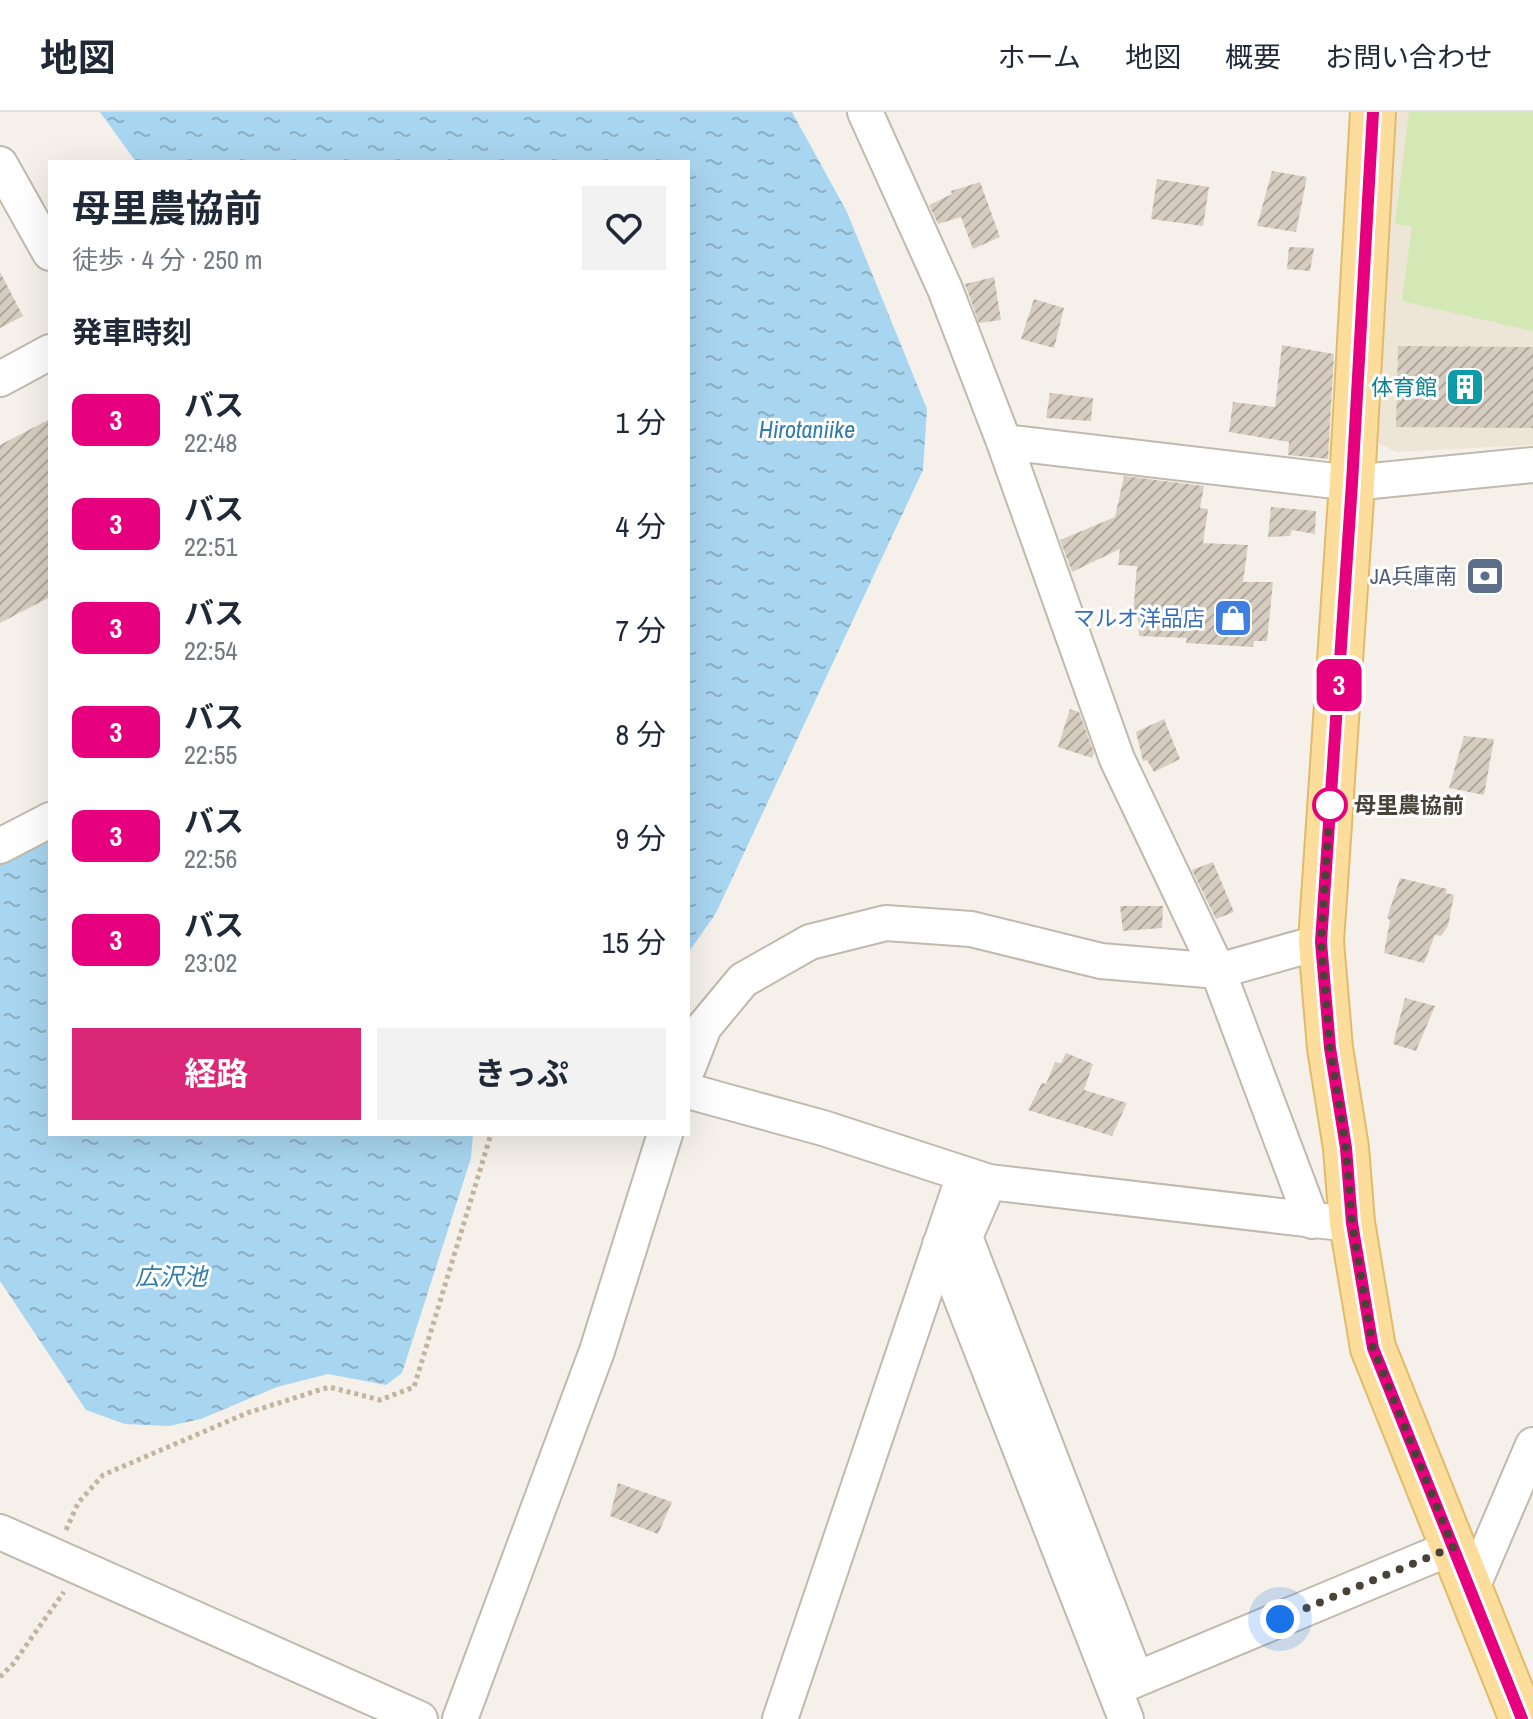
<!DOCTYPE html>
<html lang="ja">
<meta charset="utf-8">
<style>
:root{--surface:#fff;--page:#f2f2f3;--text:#1f2937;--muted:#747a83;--line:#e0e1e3;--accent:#db2777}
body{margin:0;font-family:"Archivo Narrow","Noto Sans JP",sans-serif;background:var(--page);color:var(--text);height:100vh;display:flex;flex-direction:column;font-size:30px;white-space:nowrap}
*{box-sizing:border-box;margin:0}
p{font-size:26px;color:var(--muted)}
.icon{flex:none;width:44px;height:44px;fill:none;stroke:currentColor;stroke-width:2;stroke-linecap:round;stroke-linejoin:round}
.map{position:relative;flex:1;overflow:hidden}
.drawer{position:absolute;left:48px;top:48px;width:642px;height:976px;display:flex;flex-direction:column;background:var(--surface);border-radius:0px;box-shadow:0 8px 32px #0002}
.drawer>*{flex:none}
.badge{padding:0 16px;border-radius:12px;font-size:28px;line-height:52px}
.you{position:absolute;width:40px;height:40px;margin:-20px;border:6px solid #fff;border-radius:50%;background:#1a73e8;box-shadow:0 0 0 12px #1a73e833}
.map>.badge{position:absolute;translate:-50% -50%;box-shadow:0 0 0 4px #fff}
h2{padding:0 24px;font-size:30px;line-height:72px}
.round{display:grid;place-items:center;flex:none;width:84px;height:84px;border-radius:0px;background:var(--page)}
.overview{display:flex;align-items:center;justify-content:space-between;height:136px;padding:0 24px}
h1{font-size:38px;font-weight:700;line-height:60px}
.button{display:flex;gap:16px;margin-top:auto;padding:16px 24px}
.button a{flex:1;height:92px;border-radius:0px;background:var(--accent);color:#fff;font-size:32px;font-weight:700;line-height:92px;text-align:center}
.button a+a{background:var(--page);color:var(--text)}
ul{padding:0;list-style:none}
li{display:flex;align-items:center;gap:24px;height:104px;padding:0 24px}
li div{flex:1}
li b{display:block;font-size:30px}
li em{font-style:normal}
li .badge{min-width:88px;font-weight:700;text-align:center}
header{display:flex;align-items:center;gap:48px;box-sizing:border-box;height:112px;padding:0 40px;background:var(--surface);border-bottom:2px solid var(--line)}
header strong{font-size:38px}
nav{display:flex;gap:44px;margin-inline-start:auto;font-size:28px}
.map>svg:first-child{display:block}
.education{fill:#ede5d5}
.garden{fill:#d3e8b4}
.water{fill:url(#water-ripples)}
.building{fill:url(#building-hatch)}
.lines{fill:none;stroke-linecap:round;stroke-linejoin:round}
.minor-casing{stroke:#c0b9ad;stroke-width:38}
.major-casing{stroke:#e2ba6b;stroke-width:48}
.path{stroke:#c2b49e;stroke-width:5;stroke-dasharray:4 4;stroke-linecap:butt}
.minor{stroke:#fff;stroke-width:34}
.major{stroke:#fcdd9c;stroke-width:44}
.line-casing{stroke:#fff;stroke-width:18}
.line{stroke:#e6007e;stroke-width:12}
.walk{stroke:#494238;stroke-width:8;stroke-dasharray:0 14.4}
.stop-dot{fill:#fff;stroke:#e6007e;stroke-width:4}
.labels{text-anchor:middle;stroke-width:6;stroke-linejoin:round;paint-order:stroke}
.culture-label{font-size:22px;fill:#0d838f;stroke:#fff;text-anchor:end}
.service-label{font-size:22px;fill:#4e5e75;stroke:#fff;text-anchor:end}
.shop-label{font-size:22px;fill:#366cbe;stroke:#fff;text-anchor:end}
.stop-label{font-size:22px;font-weight:bold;fill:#494238;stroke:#fff;text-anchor:start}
.water-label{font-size:24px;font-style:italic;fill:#307cac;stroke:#fff}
</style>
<header>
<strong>地図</strong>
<nav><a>ホーム</a><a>地図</a><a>概要</a><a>お問い合わせ</a></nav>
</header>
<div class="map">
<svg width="1533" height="1607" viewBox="0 0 1533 1607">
<defs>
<pattern id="water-ripples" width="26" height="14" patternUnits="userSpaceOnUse" patternTransform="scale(2)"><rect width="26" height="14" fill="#a8d5f0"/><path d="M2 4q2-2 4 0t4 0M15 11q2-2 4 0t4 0" fill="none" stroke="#8baec3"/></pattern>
<pattern id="building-hatch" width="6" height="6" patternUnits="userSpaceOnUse" patternTransform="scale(2)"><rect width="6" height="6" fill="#d6cdc0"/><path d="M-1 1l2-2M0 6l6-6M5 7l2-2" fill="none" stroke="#b0a89d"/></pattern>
</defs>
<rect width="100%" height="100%" fill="#f5f1ea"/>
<path class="education" d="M1396,0H1533V333L1396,340L1363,323Z"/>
<path class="garden" d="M1409,0H1533V219L1402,189L1412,114L1395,112Z"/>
<path class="water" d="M100,0H792L847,100L927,297L923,358L716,801L688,841V50H136Z
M50,722V1022H473L471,1046L402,1261L386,1273L328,1262L277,1275L201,1307L169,1314L125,1312L86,1298L0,1169V748Z"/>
<path class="building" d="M1272,59L1307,65L1296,120L1257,114Z
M1157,67L1209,75L1203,114L1151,107Z
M980,70L1000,125L973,137L961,105L938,112L929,93L952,82L951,79Z
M1289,135L1314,136L1310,159L1287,157Z
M0,160L23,204L0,216Z
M994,165L1001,208L979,211L965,172Z
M1034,187L1064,196L1054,236L1021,227Z
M1282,233L1334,242L1328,347L1288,343L1289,330L1229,320L1233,290L1275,295Z
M1398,234L1533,235V316L1396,315Z
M1050,281L1093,286L1091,309L1046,306Z
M50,307V485L0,511V333Z
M1124,364L1204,374L1200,396L1208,397L1203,431L1248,433L1243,470H1273L1267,529H1254L1253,535L1186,531L1187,526L1139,524L1138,504L1133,502L1137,454L1118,453L1120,437L1072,460L1060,428L1115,405Z
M1271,395L1316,399L1315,422L1292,418L1290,424L1268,425Z
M1070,597L1079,600L1094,641L1092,646L1058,635Z
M1164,607L1180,647L1154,660L1147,648L1143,649L1136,620Z
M1464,624L1494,627L1484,683L1449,676Z
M1213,750L1234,800L1216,807L1192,758Z
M1400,766L1447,777L1446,781L1454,783L1448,814L1441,824L1435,823L1424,851L1384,841L1390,808L1387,806Z
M1120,794H1163L1162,816L1123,819Z
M1405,886L1435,894L1416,939L1393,932Z
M1066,941L1093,952L1084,978L1127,991L1112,1024L1028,998L1042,971L1046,972L1055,950L1061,951Z
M618,1371L672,1390L658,1422L610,1404Z"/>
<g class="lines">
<defs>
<path id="minor" d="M865,0L945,177L1004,330L1117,647L1218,859L1312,1109
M0,52L50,141
M0,267L50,240
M1004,330L1352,371L1533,353
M0,734L50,708
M688,956L704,915L743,868L810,830L886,811L971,817L1101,849L1218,859L1321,830
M688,979L823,1016L989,1070L1332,1110
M989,1070L965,1125L1136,1567
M940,1132L1126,1607
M0,1420L420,1607
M1471,1478L1533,1333
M1118,1575L1453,1435
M460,1607L597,1239L665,1022
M780,1607L964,1063"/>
<path id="major" d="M1373,0L1352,371L1321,830L1330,936L1346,1036L1352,1111L1373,1236L1522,1607"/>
</defs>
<use href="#minor" class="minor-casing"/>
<use href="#major" class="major-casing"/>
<path class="path" d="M66,1418L78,1391L103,1363L247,1301L329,1275L380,1288L414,1275L491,1022
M0,1565L13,1552L64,1480"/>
<use href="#minor" class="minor"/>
<use href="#major" class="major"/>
</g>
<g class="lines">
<defs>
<path id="line" d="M1373,0L1352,371L1321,830L1330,936L1346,1036L1352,1111L1373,1236L1522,1607"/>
</defs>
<use href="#line" class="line-casing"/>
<use href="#line" class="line"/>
<path class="walk" d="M1280,1507L1453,1435L1373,1236L1352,1111L1346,1036L1330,936L1321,830L1330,693"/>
</g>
<defs>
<symbol id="building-square" viewBox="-11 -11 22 22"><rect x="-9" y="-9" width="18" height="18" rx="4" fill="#0f9aa8" stroke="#fff"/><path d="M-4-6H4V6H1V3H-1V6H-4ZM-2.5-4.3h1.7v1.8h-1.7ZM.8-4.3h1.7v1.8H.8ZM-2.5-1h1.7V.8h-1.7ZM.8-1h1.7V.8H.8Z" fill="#fff"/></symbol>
<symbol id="bank-square" viewBox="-11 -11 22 22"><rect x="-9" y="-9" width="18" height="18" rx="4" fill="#5c6f8a" stroke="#fff"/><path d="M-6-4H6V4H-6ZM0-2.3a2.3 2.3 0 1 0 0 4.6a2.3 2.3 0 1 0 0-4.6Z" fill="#fff"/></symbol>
<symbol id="shop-square" viewBox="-11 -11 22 22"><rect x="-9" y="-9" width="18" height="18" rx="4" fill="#3f7fe0" stroke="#fff"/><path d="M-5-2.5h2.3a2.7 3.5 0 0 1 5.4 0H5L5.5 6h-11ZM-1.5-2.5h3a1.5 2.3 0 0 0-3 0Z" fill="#fff"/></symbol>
</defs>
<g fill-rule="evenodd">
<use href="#building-square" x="1443" y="253" width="44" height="44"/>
<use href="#bank-square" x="1463" y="442" width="44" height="44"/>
<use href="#shop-square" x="1211" y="484" width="44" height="44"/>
</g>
<circle class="stop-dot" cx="1330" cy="693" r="16"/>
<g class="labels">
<g class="culture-label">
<text x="1437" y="283">体育館</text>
</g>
<g class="service-label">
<text x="1457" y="472">JA兵庫南</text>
</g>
<g class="shop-label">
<text x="1205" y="514">マルオ洋品店</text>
</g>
<g class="stop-label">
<text x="1354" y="701">母里農協前</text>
</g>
<g class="water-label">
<text x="807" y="326">Hirotaniike</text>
<text x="171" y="1173">広沢池</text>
</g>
</g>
</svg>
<div class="you" style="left:1280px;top:1507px"></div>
<b class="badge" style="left:1339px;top:573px;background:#e6007e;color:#fff">3</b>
<section class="drawer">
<div class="overview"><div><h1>母里農協前</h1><p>徒歩 · 4 分 · 250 m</p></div><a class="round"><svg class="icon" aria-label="heart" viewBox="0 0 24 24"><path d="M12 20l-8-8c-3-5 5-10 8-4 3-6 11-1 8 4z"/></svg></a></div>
<h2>発車時刻</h2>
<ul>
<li><span class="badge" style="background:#e6007e;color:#fff">3</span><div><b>バス</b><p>22:48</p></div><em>1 分</em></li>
<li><span class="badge" style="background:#e6007e;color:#fff">3</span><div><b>バス</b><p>22:51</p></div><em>4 分</em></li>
<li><span class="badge" style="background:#e6007e;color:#fff">3</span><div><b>バス</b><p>22:54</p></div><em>7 分</em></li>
<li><span class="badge" style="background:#e6007e;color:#fff">3</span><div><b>バス</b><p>22:55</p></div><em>8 分</em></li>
<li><span class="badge" style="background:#e6007e;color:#fff">3</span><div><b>バス</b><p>22:56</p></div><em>9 分</em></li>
<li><span class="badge" style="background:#e6007e;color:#fff">3</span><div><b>バス</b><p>23:02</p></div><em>15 分</em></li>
</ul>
<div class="button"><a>経路</a><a>きっぷ</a></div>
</section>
</div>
